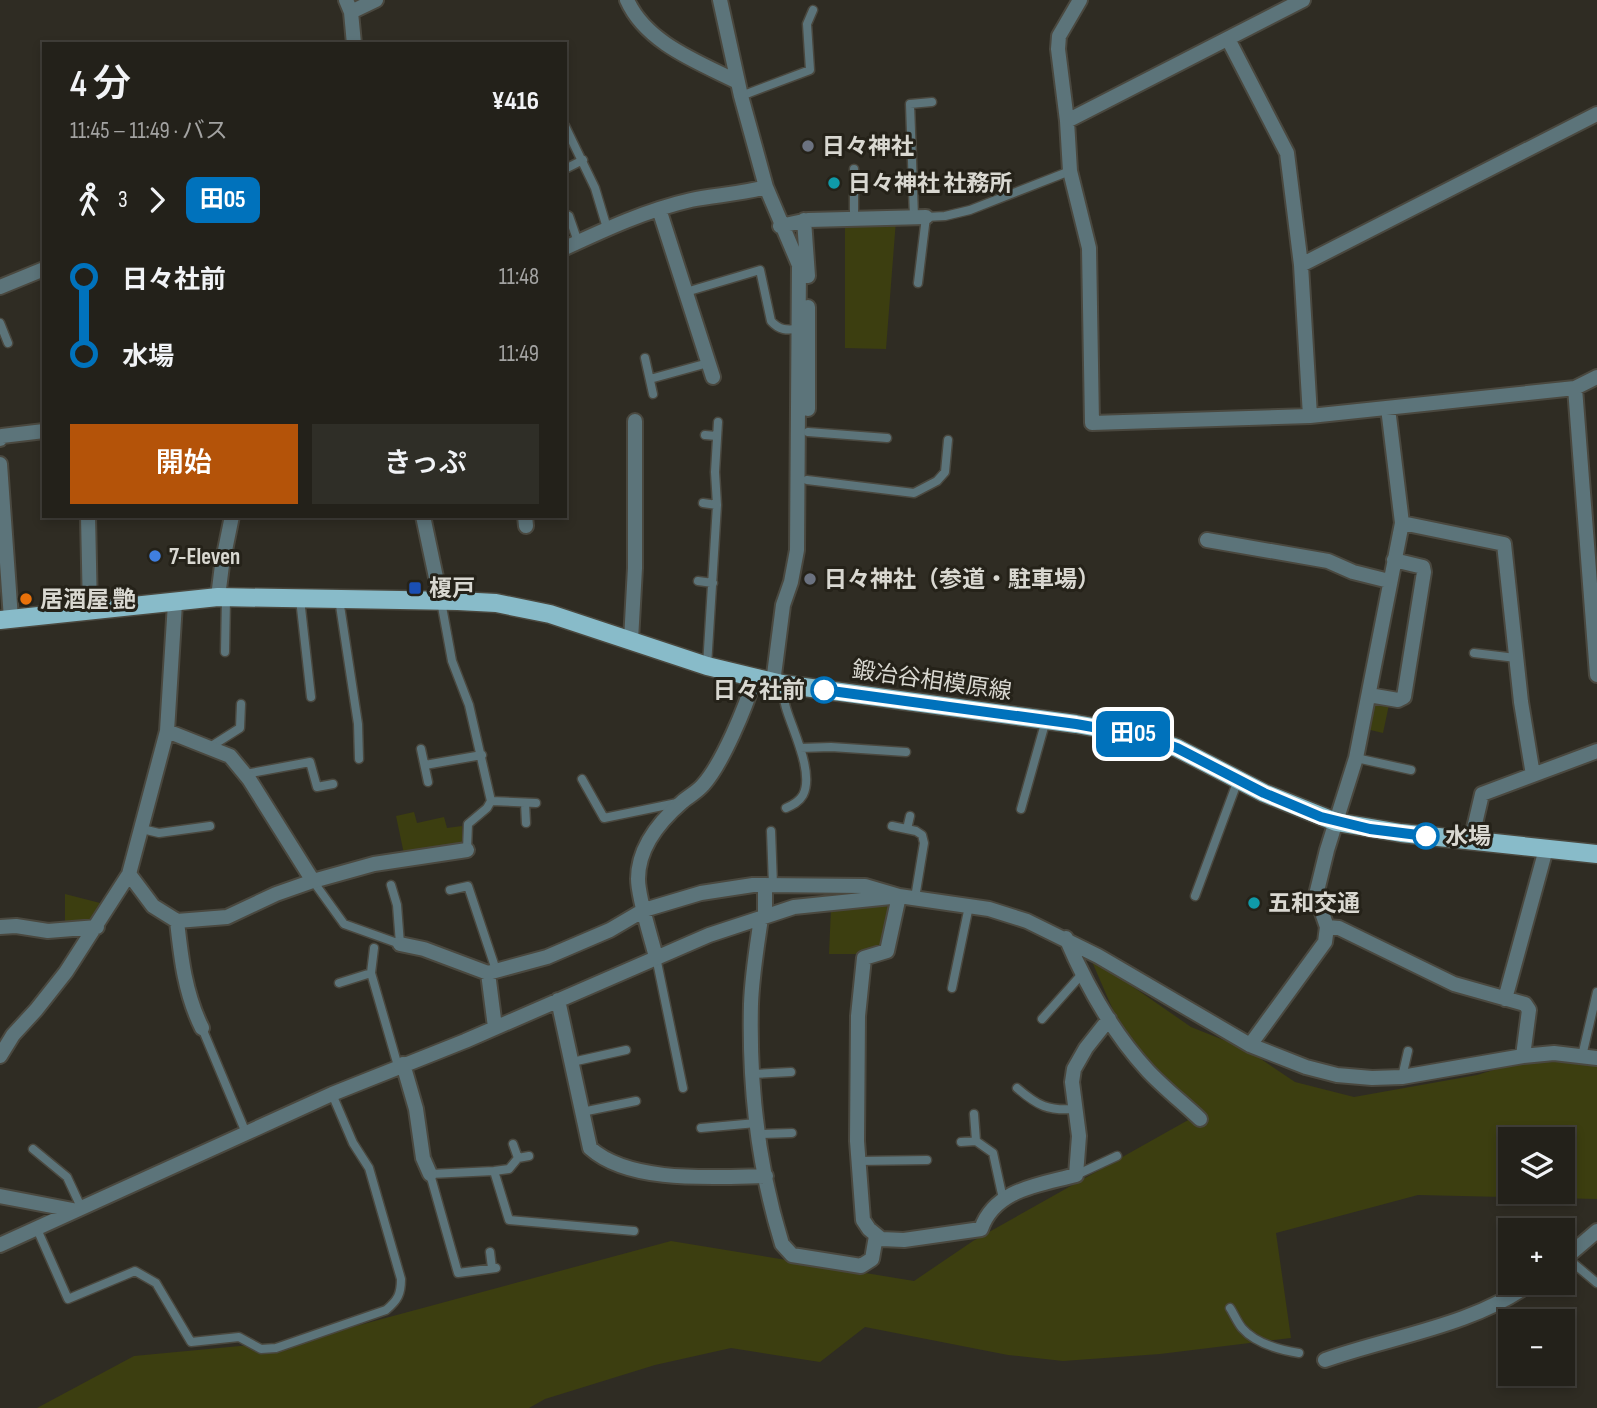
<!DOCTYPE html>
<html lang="ja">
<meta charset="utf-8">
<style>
:root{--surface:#23211a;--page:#2f2e27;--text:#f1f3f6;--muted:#a3a3a2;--line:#403e39;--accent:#b45309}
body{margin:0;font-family:"Sofia Sans Condensed","Noto Sans JP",sans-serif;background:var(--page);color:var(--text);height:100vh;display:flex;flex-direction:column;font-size:26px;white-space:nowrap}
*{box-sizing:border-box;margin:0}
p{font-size:23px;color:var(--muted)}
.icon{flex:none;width:38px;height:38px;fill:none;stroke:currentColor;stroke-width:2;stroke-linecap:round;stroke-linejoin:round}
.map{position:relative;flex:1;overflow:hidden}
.sheet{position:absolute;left:42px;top:42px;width:525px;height:476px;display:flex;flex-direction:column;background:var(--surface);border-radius:0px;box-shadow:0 4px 10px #0003,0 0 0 2px var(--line)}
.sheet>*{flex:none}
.badge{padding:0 14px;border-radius:10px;font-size:24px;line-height:46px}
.controls{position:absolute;left:1498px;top:1127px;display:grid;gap:14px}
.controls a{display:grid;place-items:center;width:77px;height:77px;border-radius:0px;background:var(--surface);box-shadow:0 4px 10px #0003,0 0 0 2px var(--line);font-size:35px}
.map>.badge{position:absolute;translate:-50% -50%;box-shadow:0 0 0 4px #fff}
.legs{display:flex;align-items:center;gap:10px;height:77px;padding:0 28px;font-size:23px}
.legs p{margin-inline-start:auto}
.head{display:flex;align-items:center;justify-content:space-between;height:119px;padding:0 28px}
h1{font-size:38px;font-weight:600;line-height:52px}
.button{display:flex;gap:14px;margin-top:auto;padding:14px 28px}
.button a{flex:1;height:80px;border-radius:0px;background:var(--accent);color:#fff;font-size:28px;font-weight:600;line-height:80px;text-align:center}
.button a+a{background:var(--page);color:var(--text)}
ul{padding:0 28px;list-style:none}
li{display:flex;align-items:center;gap:24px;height:77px;font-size:26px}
li i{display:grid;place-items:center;width:10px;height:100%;margin:0 9px;background:currentColor}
li i::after{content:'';width:18px;height:18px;margin:-9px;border:5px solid;border-radius:50%;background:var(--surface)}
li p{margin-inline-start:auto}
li:first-child i{background:linear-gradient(#0000 50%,currentColor 0)}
li:last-child i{background:linear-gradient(currentColor 50%,#0000 0)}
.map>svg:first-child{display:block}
.green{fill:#3c3e10;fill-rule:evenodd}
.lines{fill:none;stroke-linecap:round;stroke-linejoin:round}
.service-casing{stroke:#4a483f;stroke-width:11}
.minor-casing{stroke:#4a483f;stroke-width:18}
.tertiary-casing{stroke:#4a483f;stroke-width:18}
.primary-casing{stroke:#4a483f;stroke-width:21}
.service{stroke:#5c747a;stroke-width:8}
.minor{stroke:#5c747a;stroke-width:14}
.tertiary{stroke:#5c747a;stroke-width:14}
.primary{stroke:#88bbc9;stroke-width:18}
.line-1-casing{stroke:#fff;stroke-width:16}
.line-1{stroke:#0072bc;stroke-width:10}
.worship-dot{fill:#6b7280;stroke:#252219;stroke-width:2.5}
.culture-dot{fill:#0f9aa8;stroke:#252219;stroke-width:2.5}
.shop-dot{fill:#3f7fe0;stroke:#252219;stroke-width:2.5}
.transit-dot{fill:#1a4fb4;stroke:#252219;stroke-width:2.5}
.food-dot{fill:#e8710a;stroke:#252219;stroke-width:2.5}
.stop-1-dot{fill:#fff;stroke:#0072bc;stroke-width:3.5}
.labels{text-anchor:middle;stroke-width:6;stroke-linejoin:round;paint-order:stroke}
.poi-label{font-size:23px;font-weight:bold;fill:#d9d8d1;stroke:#252219;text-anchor:start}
.street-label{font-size:23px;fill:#d9d8d1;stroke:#252219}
.stop-label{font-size:23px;font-weight:bold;fill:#d9d8d1;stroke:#252219;text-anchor:end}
</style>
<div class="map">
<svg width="1597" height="1408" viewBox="0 0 1597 1408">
<rect width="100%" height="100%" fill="#2f2c23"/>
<path class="green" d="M896,220L886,349L845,348V221Z
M1369,695L1390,700L1383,733L1362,728Z
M414,812L417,823L444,817L447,828L462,826L463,846L404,854L396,816Z
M65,894L104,904L96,922L65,925Z
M885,905L892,909L883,945L859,954H829L831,908Z
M1090,957L1191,1027L1246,1049L1295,1082L1354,1097L1477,1075L1529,1059L1597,1064V1199L1418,1195L1276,1233L1291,1338L1160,1354L1063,1361L1008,1355L865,1327L820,1362L731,1348L655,1365L545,1399L529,1408H37L134,1356L304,1340L671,1241L914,1281L973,1241L1190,1119L1133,1056ZM1510,1139H1563V1192H1510Z"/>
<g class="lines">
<defs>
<path id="service" d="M741,96L810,70L807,24L813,10
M565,126L595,188L607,228
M565,169L583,160
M854,169V218
M565,214L569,216L578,242
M914,217L910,104L932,102
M918,283L926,217L945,216L970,210L1070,171
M686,292L760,270L771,321C780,331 787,330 799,329
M0,323L8,343
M645,358L653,394
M650,379L708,363
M808,432L887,438
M705,435L717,436
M807,480L914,493L937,481L945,472L948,440
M703,503L717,505
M698,581L713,583
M300,599L311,697
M339,599L358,724L359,759
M441,601L452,661L469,705L491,801L487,808L468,824L467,850
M225,652L226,598
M1474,653L1516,658
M707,666L717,505L715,472L718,422
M782,684C783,693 784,703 787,711C794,733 814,774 803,795C799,802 793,805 786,808
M210,747L240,728L241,704
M800,748L831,747L906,752
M421,749L428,782
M1356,758L1411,770
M425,765L482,755
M245,774L310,762L317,787L333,784
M582,779L604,818L677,803
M491,801L536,803
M525,803L526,823
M1021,809L1046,720
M892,826L916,831L922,835L924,843L915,898
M142,829L159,833L210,826
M907,829L910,816
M771,831L773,885
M313,881L344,924L400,944L397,905L391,885
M450,890L468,886L496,970
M1195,896L1238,780
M374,948L371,973L398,1066
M656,957L683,1088
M339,983L371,973
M952,988L969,906
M1042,1019L1082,974
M202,1028L246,1133
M1582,1056L1597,992
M572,1062L626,1050
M752,1074L791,1072
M1402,1077L1408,1051
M1017,1088C1038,1106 1048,1111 1075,1109
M582,1112L636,1101
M974,1114L976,1141L993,1153L1003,1199
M701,1128L756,1123
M758,1134L792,1133
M961,1142L976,1141
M513,1144L518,1158
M33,1149L67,1177L81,1207
M858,1161L927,1160
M494,1171L509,1220L634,1231
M1076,1175L1117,1156
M37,1229L68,1299L135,1271L156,1283L191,1342L239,1337L261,1349L276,1348L386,1310C398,1300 401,1294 401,1279L369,1168L353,1143L332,1094
M490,1252L492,1268
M1566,1257L1597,1283
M496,1268L458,1273L430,1174L494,1171L509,1169L518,1158L529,1156
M1230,1308C1234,1314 1237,1322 1242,1328C1255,1343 1280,1350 1299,1353"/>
<path id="minor" d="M627,0C646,43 698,62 738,82
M720,0L741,96L766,187L799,265L797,550L791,582L783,605L773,683
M1080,0L1059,36L1058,49L1067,121L1070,171L1089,248L1092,423L1310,416L1575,388L1597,377
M1228,39L1287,153L1301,265L1310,416
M1067,121L1303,0
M659,209L713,377
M804,220L808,276
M780,226L808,220L926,217
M565,248C606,229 647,210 691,200C716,195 741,194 766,187
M1301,265L1597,114
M0,287L44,269
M1575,388L1597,675
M808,409V307
M0,439L2,436L44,431
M0,464L11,619
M88,516L90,611
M423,516L441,601
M525,516L526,526
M1402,523L1504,544L1521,702L1533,775
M1207,540L1328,561L1353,572L1389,581
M631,640L635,568V421
M1369,695L1398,700L1404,697L1424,572L1423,567L1394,560
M167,731L230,756L249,779L313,881
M1471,841L1482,794L1597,751
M129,874L153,906L177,921C181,958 185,994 202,1028
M899,896L887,951L864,958L858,1016L857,1141L863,1220L869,1229L881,1239L904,1240L981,1229C995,1189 1039,1185 1076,1175L1079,1136L1072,1082L1074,1069L1086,1048L1109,1019
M765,916V885
M761,918C757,946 752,975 751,1004C749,1085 758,1167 782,1244L792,1255L861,1266L872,1259L876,1236
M177,921L227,917L276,894L313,881L374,864L467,850
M0,927L16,926L48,931L97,927
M1327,927L1339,928L1454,984L1525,1004L1529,1010L1523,1056
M1066,938C1086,985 1113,1033 1148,1071C1164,1088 1183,1103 1200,1119
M400,944L424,949L488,973L547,957L610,930L644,910L701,893L753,885L865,886L899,896L989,909L1027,921L1098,956L1250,1045L1306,1067L1337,1075L1372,1078L1402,1077L1523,1056L1554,1053L1597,1058
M656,957C651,937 638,898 638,879C638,848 660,821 682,802C689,796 697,792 703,785C722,764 746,707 754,679
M488,973L495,1027
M1505,999L1546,849
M558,1000L590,1148C630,1184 715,1177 766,1176
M1250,1045L1325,942L1327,927L1316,895L1327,850L1356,758L1402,523L1388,408
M0,1056L13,1035L36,1010L66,972L129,874L167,731L175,603
M403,1064L416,1109L423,1158L430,1174
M0,1196L73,1210
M0,1245L332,1094L465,1041L709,935L794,907L891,897
M1563,1260L1597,1231
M1325,1360C1393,1336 1472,1326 1531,1283"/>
<path id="tertiary" d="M346,0L351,12L354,44
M351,12L376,0
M218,597L222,565L232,516"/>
<path id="primary" d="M0,620L218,597L458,601L496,603L550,614L707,666L782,684L1076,724L1143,736L1177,748L1264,793L1336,822L1401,833L1597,854"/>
</defs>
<use href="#service" class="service-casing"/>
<use href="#minor" class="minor-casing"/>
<use href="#tertiary" class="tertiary-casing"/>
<use href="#primary" class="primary-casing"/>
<use href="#service" class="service"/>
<use href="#minor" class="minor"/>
<use href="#tertiary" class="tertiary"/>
<use href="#primary" class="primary"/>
</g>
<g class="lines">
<defs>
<path id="line-1" d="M824,690L1076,724L1143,736L1177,748L1264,793L1321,817L1370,829L1426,836"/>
</defs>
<use href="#line-1" class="line-1-casing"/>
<use href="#line-1" class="line-1"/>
</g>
<g class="worship-dot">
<circle cx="808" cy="146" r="7"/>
<circle cx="810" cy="579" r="7"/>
</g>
<g class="culture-dot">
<circle cx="834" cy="183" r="7"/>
<circle cx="1254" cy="903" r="7"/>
</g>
<circle class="shop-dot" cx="155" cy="556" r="7"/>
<rect class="transit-dot" x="408" y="581" width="14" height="14" rx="3.5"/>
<circle class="food-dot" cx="26" cy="599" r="7"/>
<g class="stop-1-dot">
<circle cx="824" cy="690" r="12"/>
<circle cx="1426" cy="836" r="12"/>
</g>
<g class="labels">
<g class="poi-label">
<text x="822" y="154">日々神社</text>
<text x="848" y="191">日々神社 社務所</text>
<text x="169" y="564">7-Eleven</text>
<text x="824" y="587">日々神社（参道・駐車場）</text>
<text x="429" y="596">榎戸</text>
<text x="40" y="607">居酒屋 艶</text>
<text x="1268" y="911">五和交通</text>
</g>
<g class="street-label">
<text transform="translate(932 680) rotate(8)" y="8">鍛冶谷相模原線</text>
</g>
<g class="stop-label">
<text x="805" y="698">日々社前</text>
<text x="1445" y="844" text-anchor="start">水場</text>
</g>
</g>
</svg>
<div class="controls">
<a><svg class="icon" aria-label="layers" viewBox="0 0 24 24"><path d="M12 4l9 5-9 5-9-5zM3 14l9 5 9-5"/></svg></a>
<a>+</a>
<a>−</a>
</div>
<b class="badge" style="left:1133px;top:734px;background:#0072bc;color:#fff">田05</b>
<section class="sheet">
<div class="head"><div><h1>4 分</h1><p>11:45 – 11:49 · バス</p></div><b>¥416</b></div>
<div class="legs"><svg class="icon" aria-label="walk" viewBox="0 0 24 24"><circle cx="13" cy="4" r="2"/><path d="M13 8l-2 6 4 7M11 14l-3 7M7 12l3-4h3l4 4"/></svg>3<svg class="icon" aria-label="forward" viewBox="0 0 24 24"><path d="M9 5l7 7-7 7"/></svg><b class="badge" style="background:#0072bc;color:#fff">田05</b></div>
<ul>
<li><i style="color:#0072bc"></i><b>日々社前</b><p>11:48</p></li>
<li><i style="color:#0072bc"></i><b>水場</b><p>11:49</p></li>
</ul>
<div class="button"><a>開始</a><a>きっぷ</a></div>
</section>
</div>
